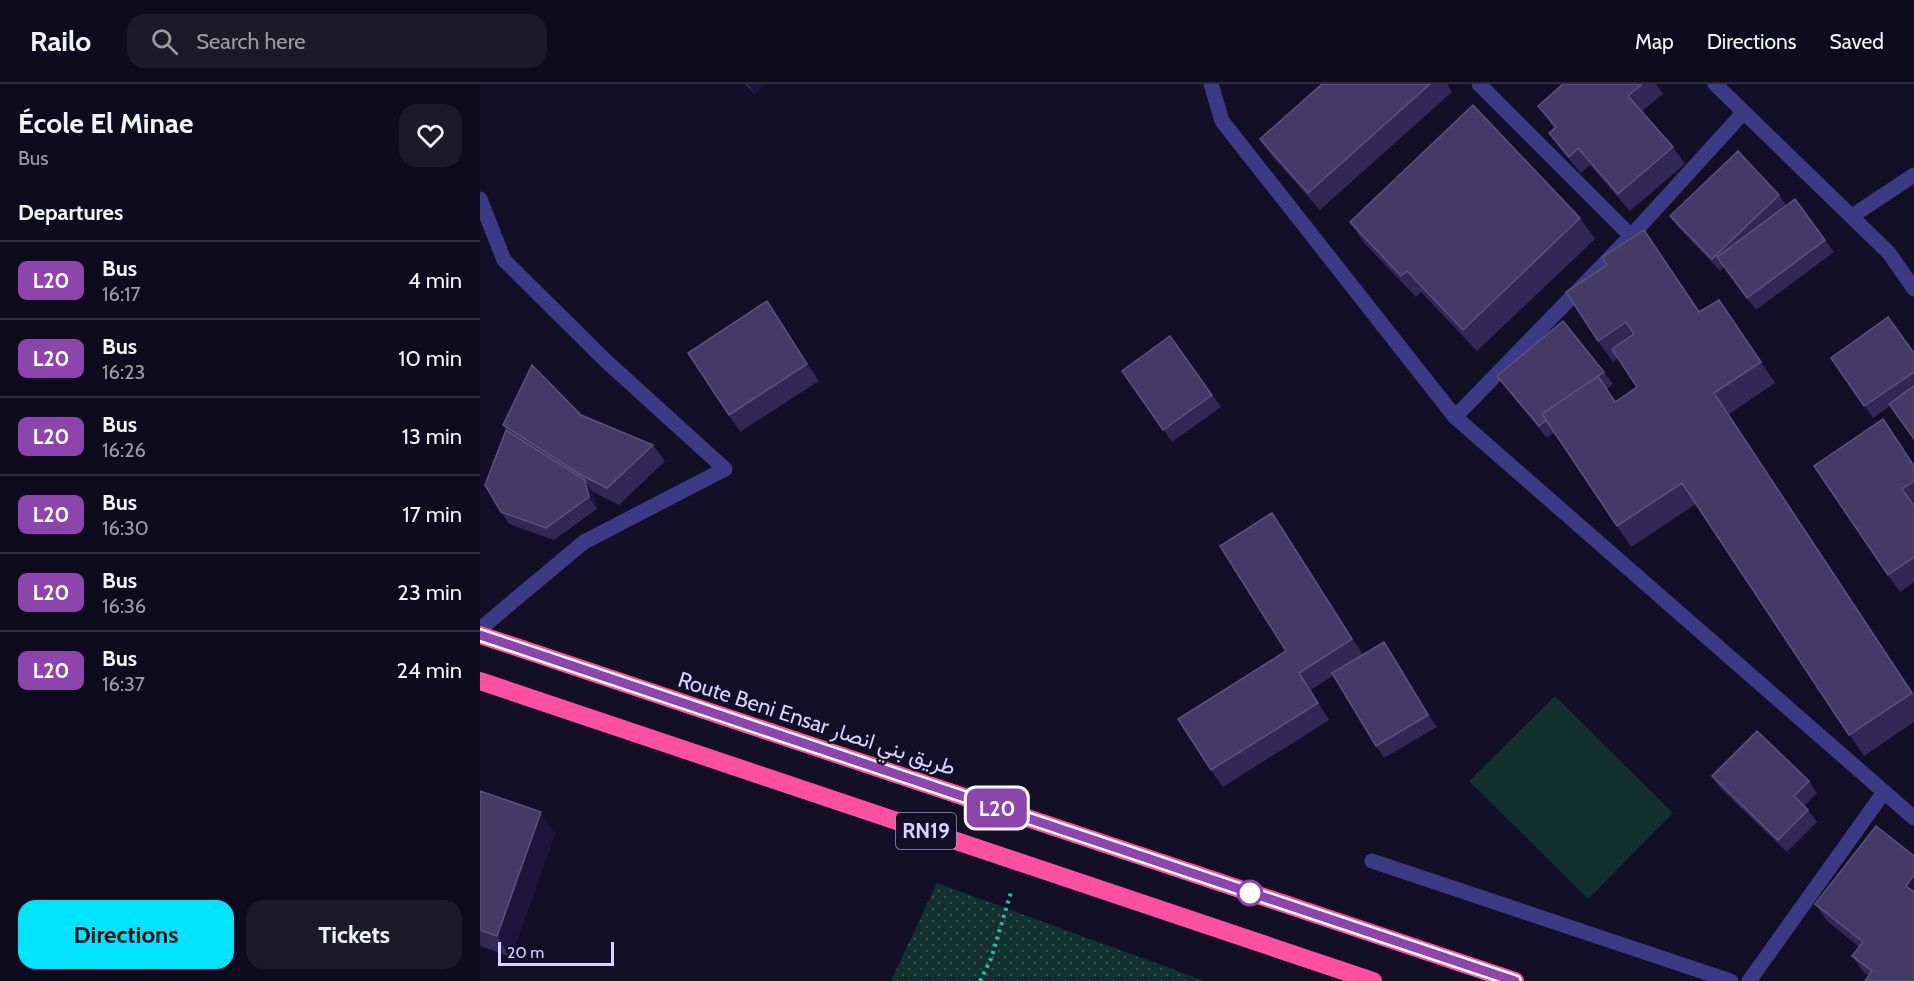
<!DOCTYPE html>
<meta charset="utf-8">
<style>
:root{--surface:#0e0b1c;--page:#1c1929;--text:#f1f3f6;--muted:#9b9ba3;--line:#2e2b3b;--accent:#00e5ff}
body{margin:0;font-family:Cabin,Vazirmatn,sans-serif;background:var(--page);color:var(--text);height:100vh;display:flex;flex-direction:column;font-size:22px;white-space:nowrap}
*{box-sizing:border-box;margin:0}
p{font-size:20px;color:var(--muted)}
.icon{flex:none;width:33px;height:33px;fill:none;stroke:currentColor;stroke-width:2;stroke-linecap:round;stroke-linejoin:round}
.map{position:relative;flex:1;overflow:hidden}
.side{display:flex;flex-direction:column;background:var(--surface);width:480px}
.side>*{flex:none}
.badge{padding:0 12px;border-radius:9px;font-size:21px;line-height:39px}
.scale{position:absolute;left:18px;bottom:15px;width:116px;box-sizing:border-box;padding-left:6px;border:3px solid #d9d4ff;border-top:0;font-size:16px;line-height:21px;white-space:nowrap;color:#d9d4ff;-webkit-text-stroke:4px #130f26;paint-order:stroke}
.map>.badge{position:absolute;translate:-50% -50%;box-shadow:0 0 0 3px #fff}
h2{padding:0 18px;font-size:22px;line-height:54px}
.round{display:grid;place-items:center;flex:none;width:63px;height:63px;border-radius:18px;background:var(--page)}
.head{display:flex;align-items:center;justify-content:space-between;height:102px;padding:0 18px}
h1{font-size:28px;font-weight:700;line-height:45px}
.button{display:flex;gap:12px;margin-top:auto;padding:12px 18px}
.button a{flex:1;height:69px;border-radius:18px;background:var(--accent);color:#111;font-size:24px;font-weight:700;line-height:69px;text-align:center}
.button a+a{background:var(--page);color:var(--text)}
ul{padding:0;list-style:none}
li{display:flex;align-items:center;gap:18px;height:78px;padding:0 18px;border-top:2px solid var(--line)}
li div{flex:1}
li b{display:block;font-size:22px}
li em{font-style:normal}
li .badge{min-width:66px;font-weight:700;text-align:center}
header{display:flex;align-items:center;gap:36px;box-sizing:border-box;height:84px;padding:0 30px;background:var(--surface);border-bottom:2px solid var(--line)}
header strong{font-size:28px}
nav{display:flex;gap:33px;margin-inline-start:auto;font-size:21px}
.search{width:420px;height:54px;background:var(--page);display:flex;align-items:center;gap:15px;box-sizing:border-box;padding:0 21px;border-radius:18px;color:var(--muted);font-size:22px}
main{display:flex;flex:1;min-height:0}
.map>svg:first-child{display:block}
.grass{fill:url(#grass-dots)}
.pitch{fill:#12302f}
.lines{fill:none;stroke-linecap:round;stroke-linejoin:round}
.path{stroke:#2fb8b0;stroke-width:4;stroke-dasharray:3 4.5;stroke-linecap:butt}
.minor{stroke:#3d3a85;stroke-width:15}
.highway{stroke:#ff4fa3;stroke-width:18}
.wall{fill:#312854}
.shaded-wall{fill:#1d163a}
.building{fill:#433a66;stroke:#5a527e;stroke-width:1.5}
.line-casing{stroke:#fff;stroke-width:14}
.line{stroke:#8e44ad;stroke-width:9}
.stop-dot{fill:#fff;stroke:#8e44ad;stroke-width:3}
.labels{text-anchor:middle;stroke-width:4.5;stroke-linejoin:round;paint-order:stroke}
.shield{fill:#130f26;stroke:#9e99be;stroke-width:1.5}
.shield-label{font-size:21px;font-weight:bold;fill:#d9d4ff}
.street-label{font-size:22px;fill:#d9d4ff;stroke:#130f26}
</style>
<header>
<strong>Railo</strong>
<div class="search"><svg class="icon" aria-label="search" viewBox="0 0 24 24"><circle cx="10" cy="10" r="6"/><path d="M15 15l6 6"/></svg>Search here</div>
<nav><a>Map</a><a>Directions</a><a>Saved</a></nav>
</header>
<main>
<section class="side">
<div class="head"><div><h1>École El Minae</h1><p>Bus</p></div><a class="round"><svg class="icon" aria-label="heart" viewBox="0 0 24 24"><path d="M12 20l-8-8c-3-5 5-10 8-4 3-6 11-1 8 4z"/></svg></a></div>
<h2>Departures</h2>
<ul>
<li><span class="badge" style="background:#8e44ad;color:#fff">L20</span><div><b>Bus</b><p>16:17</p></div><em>4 min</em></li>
<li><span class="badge" style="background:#8e44ad;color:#fff">L20</span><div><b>Bus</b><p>16:23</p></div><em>10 min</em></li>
<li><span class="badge" style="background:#8e44ad;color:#fff">L20</span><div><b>Bus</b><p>16:26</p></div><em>13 min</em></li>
<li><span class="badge" style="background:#8e44ad;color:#fff">L20</span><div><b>Bus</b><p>16:30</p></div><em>17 min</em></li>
<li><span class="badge" style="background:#8e44ad;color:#fff">L20</span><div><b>Bus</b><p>16:36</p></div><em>23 min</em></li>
<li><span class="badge" style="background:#8e44ad;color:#fff">L20</span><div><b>Bus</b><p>16:37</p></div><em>24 min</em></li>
</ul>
<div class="button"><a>Directions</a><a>Tickets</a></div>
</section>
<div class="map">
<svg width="1434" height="897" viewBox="0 0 1434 897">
<defs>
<pattern id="grass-dots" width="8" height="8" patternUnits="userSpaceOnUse" patternTransform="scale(1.5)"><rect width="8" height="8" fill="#12302f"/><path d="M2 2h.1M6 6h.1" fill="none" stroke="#344d4e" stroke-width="1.8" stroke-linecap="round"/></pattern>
</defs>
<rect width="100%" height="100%" fill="#130f26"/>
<path class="grass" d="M457,799L725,897H411Z"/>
<path class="pitch" d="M1075,612L1193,729L1108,815L989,697Z"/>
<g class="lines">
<path class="path" d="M500,897L511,875L532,805"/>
<path class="minor" d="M731,0L742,37L975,333L1434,734
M999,0L1151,152
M1235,0L1409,169L1434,205
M0,115L24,176L126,277L245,385L104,458L0,545
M1372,132L1434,91
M975,333L1151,152L1264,28
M892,777L1251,897
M1269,897L1404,708"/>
<path class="highway" d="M0,551L1035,897
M0,597L893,897"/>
</g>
<path class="wall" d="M264,0H284L275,10Z
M842,0H967L972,8L840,126L792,72L780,55Z
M1083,0H1176L1183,10L1162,27L1193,63L1205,80L1150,127L1110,81L1101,89L1081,66L1069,49L1074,44L1058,22Z
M1299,111L1306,121L1315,115L1354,168L1276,226L1244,183L1240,187L1199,144L1190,132Z
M1100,134L1115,155L997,267L941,208L936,213L884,159L870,138Z
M1164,146L1220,228L1254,237L1295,299L1249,330L1434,610V638L1384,672L1216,420L1151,463L1074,348L1067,354L1026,304L1017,292L1124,288L1133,300L1127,305L1136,318L1157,303L1138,274L1133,278L1118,257Z
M287,217L339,297L260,348L249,331Z
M690,252L741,323L692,358L642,287Z
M1434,269V355L1410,322L1393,334L1351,274Z
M101,331L173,361L185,377L139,421L113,408L117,425L74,456L29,440L21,428L26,346L23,341Z
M1415,352L1434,381V498L1420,508L1408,491Z
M804,446L883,570H913L957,643L904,674L896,662L854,591L831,606L849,636L743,703L731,686L806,567Z
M1232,692L1329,697L1337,709L1324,722L1328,726L1337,738L1307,768L1240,704Z
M0,707L75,749L31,873L0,862Z
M1335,820L1434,897L1389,892L1384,889L1372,872L1379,863L1347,837Z"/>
<path class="shaded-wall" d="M268,0H284L275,10Z
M1239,216L1254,237L1295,299L1281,278Z
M287,217L299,234L339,297L327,280Z
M1234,309L1249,330L1434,611Z
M105,396L113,408L117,425L109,413Z
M792,429L804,446L884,572L872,555Z
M904,558L913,570L957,643L948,631Z
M819,589L831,606L849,636L838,619Z
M61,728L75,749L31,873L17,852Z
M1434,791V813L1426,802Z"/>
<path class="building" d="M842,0H950L828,109L780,55Z
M1083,0H1162L1148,12L1193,63L1138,110L1098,64L1089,73L1069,49L1076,43L1058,22Z
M993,21L1100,134L983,246L927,187L921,192L870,138Z
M1258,67L1299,111L1232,175L1190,132Z
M1315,115L1345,156L1267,214L1237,173Z
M1164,146L1219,228L1239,216L1281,278L1234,309L1432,609L1369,651L1202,399L1137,442L1062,330L1118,292L1135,318L1157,303L1132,265L1154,250L1146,238L1118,257L1086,208L1127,181L1122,173Z
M287,217L327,280L249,331L208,269Z
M1408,233L1434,269V288L1384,322L1351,274Z
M1083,237L1124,288L1062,330L1066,336L1059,342L1017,292Z
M690,252L732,311L683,346L642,287Z
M52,281L101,331L173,361L127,404L101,391L23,341Z
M1434,302V355L1409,320Z
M1403,335L1434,382V397L1422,405L1434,422V473L1408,491L1334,382Z
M26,346L105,396L109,413L66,444L21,428L5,401Z
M792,429L872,555L819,589L838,619L731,686L698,635L806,567L740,462Z
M904,558L948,631L896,662L852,589Z
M1277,647L1329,697L1314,712L1328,726L1298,756L1232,692Z
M0,707L61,728L17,852L0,846Z
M1396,742L1434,772V791L1426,802L1434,808V897H1385L1392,887L1372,872L1383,858L1335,820Z"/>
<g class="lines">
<defs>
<path id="line" d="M0,551L1035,897"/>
</defs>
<use href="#line" class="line-casing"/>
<use href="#line" class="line"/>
</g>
<circle class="stop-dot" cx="770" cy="809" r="12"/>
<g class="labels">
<rect class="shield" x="416" y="729" width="60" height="36" rx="4.5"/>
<g class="shield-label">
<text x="446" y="754">RN19</text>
</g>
<g class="street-label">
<text transform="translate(337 639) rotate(18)" y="8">Route Beni Ensar طريق بني انصار</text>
</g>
</g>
</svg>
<div class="scale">20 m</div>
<b class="badge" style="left:517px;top:724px;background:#8e44ad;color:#fff">L20</b>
</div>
</main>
